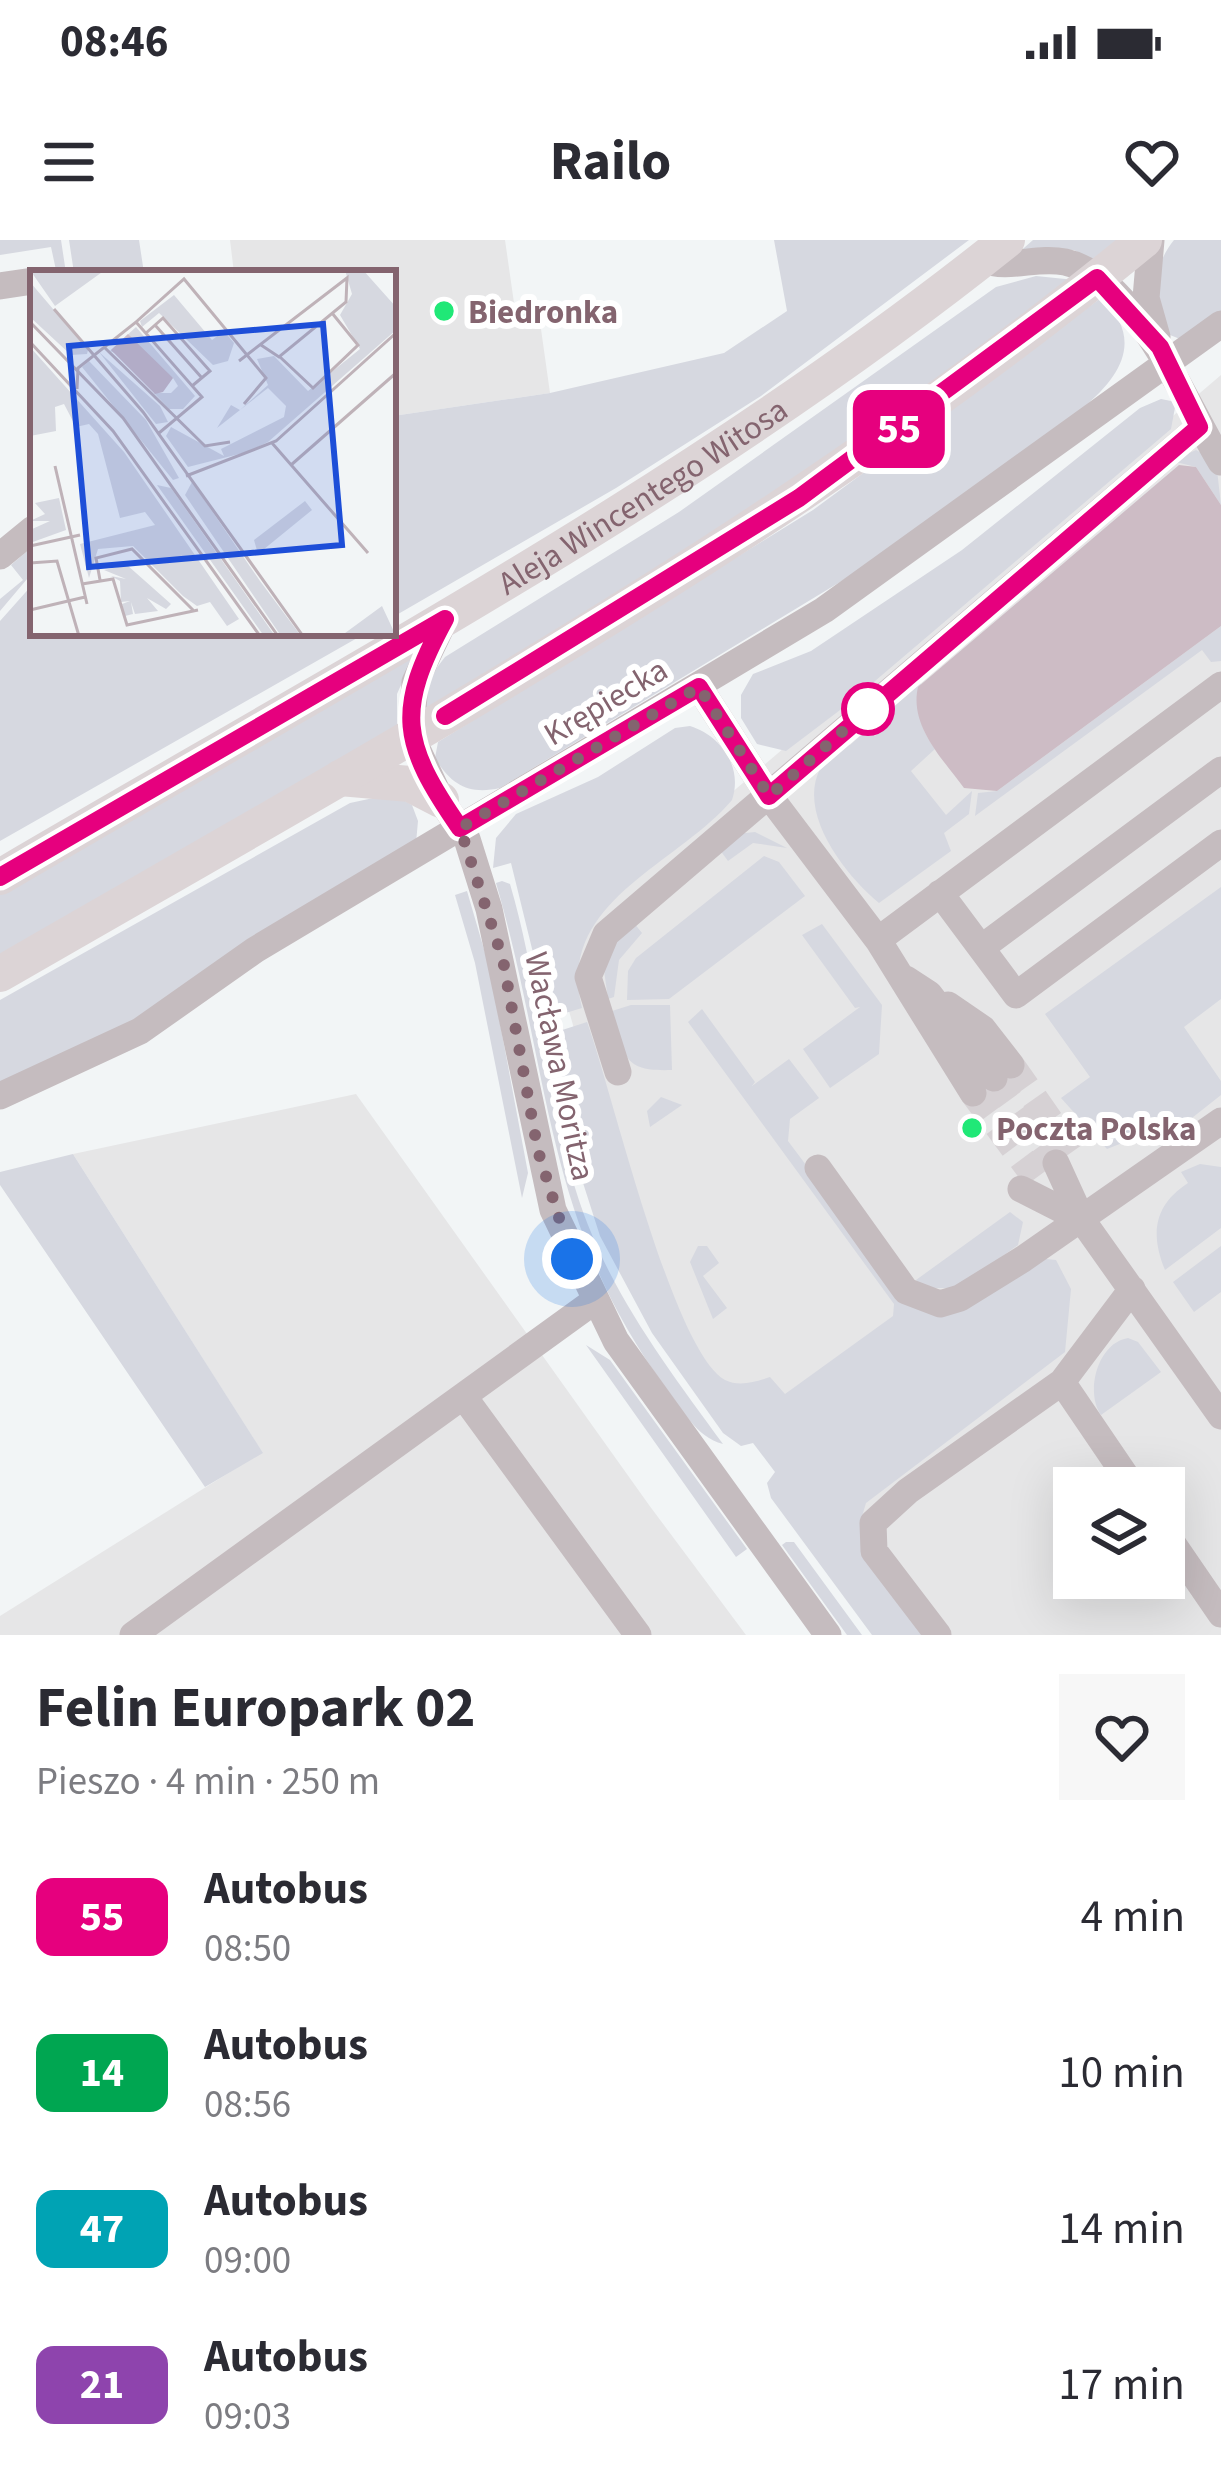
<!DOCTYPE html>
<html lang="pl">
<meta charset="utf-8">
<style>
:root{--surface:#fff;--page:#f7f7f7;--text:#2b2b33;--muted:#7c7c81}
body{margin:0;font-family:"Source Sans 3",sans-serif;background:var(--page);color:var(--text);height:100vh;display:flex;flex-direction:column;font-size:45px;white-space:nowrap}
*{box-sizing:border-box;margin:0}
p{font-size:39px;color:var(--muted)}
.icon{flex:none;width:66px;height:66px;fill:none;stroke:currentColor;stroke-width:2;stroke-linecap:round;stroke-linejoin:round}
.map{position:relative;height:1395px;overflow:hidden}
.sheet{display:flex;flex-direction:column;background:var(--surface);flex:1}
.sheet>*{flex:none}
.badge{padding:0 24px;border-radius:18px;font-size:42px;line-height:78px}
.fabs{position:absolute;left:1053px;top:1227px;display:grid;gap:24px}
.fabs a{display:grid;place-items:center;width:132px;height:132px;border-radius:0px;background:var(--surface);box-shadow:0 12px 48px #0002;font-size:60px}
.you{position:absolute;width:60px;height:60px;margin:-30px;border:9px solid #fff;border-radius:50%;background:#1a73e8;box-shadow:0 0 0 18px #1a73e833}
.map>.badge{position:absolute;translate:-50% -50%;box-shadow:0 0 0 6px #fff}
.round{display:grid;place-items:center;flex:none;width:126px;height:126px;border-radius:0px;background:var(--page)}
.headline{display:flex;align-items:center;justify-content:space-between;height:204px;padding:0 36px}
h1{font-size:57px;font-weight:700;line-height:90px}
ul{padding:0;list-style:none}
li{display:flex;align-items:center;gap:36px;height:156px;padding:0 36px}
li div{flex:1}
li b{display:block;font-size:45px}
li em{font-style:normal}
li .badge{min-width:132px;font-weight:700;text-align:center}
.status{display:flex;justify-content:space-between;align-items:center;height:84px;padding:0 60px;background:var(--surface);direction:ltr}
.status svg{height:33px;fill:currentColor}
header{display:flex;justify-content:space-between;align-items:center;height:156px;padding:0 36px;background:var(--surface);font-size:54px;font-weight:700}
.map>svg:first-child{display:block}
.built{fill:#e6e6e7;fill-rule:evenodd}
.green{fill:#d6d8e0}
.water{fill:#cdbcc5}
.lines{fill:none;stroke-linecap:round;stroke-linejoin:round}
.minor-tunnel{stroke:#d6d1d4;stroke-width:27;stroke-dasharray:27 14;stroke-linecap:butt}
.minor{stroke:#c5bcbf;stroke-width:27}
.major{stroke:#dcd4d6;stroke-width:36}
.line-casing{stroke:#fff;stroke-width:27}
.line{stroke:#e6007e;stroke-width:18}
.walk{stroke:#84646f;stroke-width:12;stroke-dasharray:0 21.6}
.poi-dot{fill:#20e877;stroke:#fff;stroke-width:4.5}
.stop-dot{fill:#fff;stroke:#e6007e;stroke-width:6}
.labels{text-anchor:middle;stroke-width:12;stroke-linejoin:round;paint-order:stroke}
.poi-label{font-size:33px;font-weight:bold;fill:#84646f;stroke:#fff;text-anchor:start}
.street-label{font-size:33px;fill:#84646f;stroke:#fff}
.inset-road{fill:none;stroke:#bfb2b8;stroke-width:3}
.view{fill:#1d4ed8;fill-opacity:0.15;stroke:#1d4ed8;stroke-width:6}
.inset-edge{fill:none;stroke:#84646f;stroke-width:6}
</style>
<div class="status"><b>08:46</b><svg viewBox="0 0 49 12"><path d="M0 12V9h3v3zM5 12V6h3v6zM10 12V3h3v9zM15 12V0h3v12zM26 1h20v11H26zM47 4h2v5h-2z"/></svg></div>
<header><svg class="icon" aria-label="menu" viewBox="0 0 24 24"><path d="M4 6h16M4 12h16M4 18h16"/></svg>Railo<svg class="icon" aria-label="heart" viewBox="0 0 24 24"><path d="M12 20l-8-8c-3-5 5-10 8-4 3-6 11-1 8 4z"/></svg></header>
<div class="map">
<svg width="1221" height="1395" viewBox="0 0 1221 1395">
<rect width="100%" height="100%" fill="#f2f5f6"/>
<path class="built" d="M230,0H505L517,84L540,82L550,153L393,176V33H234Z
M1221,135V1395H902L654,1069L559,736L572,689ZM1074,1248H1164V1338H1074Z
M356,854L649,1265L746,1395H0V1376L262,1212L73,914Z"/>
<path class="green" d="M0,0H61L66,33L56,30L51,7L0,15Z
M69,0H139L144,33H74Z
M774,0H969L761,156L616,248L393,377V176L550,153L724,113L787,71Z
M1033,0H1122L1096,22L1074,10L1016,15Z
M1174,0H1221V73L1180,99L1170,95C1155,63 1150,29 1174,0Z
M1036,36L1075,40L791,247L418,477L429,438L445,417L679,272L996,47Z
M1101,58C1144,98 1122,135 1084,167L878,319L500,548C469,555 451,545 435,518L438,502L813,270Z
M1161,159L1176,162L1171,189L848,464L786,511L757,504L741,478V455L753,434L811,411L962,310L1140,168Z
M1196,210L1216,221L1221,265L1196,227L1172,221Z
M33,306V332L0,371V359L23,340L11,325Z
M33,344V393H366L0,601V381Z
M1221,386V421L1211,422L1202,410L975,576L978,553L997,551Z
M416,411L397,454V489L0,719V654Z
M922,437C917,465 916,483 935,509L911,531L946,575L972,551L969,574L944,593L951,611L879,663C846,636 797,574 820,529C825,519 838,509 846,500L850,505L868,489L875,496L890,483L884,474Z
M690,486C722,496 743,528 732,560C676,626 555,662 582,768L549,778L511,623L493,628L496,598L516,574L598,537L675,488Z
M392,554L412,565L418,581L416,603L145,777L0,849V760L350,563Z
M755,592L787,608L753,603L728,621L717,606L736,594Z
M764,616L779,622L805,656L669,759L627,760L628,731L636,718Z
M502,641L510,644C543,755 546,877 588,985C620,1066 672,1134 723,1204C696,1197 682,1169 666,1148C543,981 551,831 496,643Z
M1221,647V759L1184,787L1221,841V855L1159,904L1150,892L1107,909L1061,858L1090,837L1045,774Z
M467,651L490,730L528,933L522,958L475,723L455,655Z
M630,678L642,693L619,720L614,757L608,759L603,723Z
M822,684L882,765L879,814L830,848L803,809L860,767L855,768L802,695Z
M631,765H670L672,830C620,832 626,815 612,771Z
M702,769L755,842L752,846L789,819L819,858L790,879L788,901L910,1064L1036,1018L1056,1020L1071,1049L1065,1112L866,1263L860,1283L928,1395H872L771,1258L767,1243L775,1232L753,1203L741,1206L723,1193L652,1093L600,996L576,921L553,793L587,782C612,850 672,1110 725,1140C739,1147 756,1142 770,1137L785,1154L893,1076L894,1064L688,782Z
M661,857L682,865L650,887L647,871Z
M73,914L263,1213L205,1247L0,945V932Z
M1200,924L1221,927V988L1165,1030C1150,994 1154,965 1188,943L1181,932Z
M1010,972L1023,982L1018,1005L958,1048H923L916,1040Z
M698,1006H707L719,1023L703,1036L727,1068L713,1079L690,1022Z
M1221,1006V1052L1194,1072L1173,1042Z
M1128,1098L1138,1102L1161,1132L1101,1175C1085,1153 1097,1103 1128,1098Z
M586,1105L610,1120L747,1309L736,1317Z
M786,1302H794L862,1395H847L782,1305Z"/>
<path class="water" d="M1179,225L1196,227L1221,265V386L997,551L964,548C943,519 909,486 918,447Z"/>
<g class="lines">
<path class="minor-tunnel" d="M1011,825L1072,912
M994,838L1056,923
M973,853L1036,938"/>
<path class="minor" d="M1151,0L1146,58L1157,97
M983,20C1010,30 1036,16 1065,22C1136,37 1186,166 1221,222
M0,46L33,41
M0,316L33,289
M445,379L415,442L411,496L441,560L467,599L489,669L553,970L616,1101L828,1395
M699,447L769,556L878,700L1221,445
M940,653L1016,755L1221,603
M878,700L973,853
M981,708L1221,530
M906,739L929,754L994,838
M948,765L983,789L1011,825
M618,832L588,737L606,694L1199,187
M0,856L140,791L255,710L824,370L1221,84
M1056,923L1082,980L1221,1176
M818,928L906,1051L940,1064L960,1058L1023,1019L1221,881
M1021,949L1082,980
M1132,1049L1062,1142L1134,1248
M464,1157L638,1395
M1164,1291L1221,1374
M133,1395L593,1062
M938,1395L874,1311L873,1283L908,1251L1062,1142"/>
<g class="major">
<path d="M340,538L410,544L441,560"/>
<path id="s1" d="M0,637C342,436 696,249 1007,0"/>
<path d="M0,734C393,507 793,290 1144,0"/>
</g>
</g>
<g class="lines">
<defs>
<path id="line" d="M0,637L445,379C395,471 401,503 460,588L699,447L769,556L1199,187L1160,107L1097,38L799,258L445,476"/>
</defs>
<use href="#line" class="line-casing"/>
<use href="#line" class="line"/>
<path class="walk" d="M572,1019L538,911L503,720L460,588L699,447L769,556L868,469"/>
</g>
<g class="poi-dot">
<circle cx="444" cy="71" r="12"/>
<circle cx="972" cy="888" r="12"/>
</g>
<circle class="stop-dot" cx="868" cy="469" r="24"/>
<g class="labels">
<g class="poi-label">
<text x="468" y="83">Biedronka</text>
<text x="996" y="900">Poczta Polska</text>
</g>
<g class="street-label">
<text dy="12" stroke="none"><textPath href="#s1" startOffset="747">Aleja Wincentego Witosa</textPath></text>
<text transform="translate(605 461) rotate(-31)" y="12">Krępiecka</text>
<text transform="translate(561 826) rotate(78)" y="12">Wacława Moritza</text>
</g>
</g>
<g transform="translate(30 30)">
<rect width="366" height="366" fill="#f2f5f6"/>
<path d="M0,0H75L25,36ZM315,0H333L366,37V60L238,172L217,182L158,197L136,166L141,157L194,186L191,179L254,147L256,136L238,118L187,158L201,135L210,140L238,115L227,89L244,86L278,121L330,79L310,45L322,24ZM0,12L58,80L57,84L41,85L0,47ZM144,25L182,70L194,61L204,73L198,91L183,95L129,43L112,57L110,51ZM106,57L165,126L153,139H139L124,123H141L148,116L143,108L80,81ZM0,77L94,182L209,349L197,356L180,332L167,336L153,326L103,276L68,279L59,308L50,274L125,255L115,242L90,248L68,164L59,154L46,157L34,134L25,137L26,161L0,166ZM69,82L130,136L138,152L126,154ZM59,91L116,150L149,208L143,210L52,97ZM162,212L230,311L271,366H251L155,225ZM127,215L141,218L245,366H234ZM29,228L36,260L0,273V260L20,251H0L15,244L5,233ZM275,231L282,240L228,284L224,270ZM97,295L141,334L136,339L117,328L128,341L105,344L101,332L103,344L95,346L92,334L100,331L91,332L90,311L81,306L96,309L74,300ZM352,336L366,366H311Z" fill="#d6d8e0"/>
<path d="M98,64L143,108L133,122L125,124L81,80Z" fill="#cdbcc5"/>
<path class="inset-road" d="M24,39L113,142L273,366M0,52L93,148L248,366M106,52L154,9L236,108L214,134M125,55L172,108M116,63L133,48L180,101L162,116M0,72L83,161L230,366M74,77L175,176L200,172M250,87L283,118L328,75L302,43M209,91L317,8L316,32L249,87L231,75M47,119L48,98L106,52L172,127L129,163M242,173L338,283M261,195L366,103M25,196L57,334M156,206L246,171L366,63M0,276L50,265M0,293L27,291L49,366M70,310L66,288L102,279L163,340M52,314L83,309L97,355L168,340M0,340L55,327"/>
<path class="view" d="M293,54L312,275L59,297L39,76Z"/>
<rect width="366" height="366" class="inset-edge"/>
</g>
</svg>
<div class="fabs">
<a><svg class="icon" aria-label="layers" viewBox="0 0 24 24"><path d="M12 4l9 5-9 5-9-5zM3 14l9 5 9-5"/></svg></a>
</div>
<div class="you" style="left:572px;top:1019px"></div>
<b class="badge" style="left:899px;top:189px;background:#e6007e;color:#fff">55</b>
</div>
<section class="sheet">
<div class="headline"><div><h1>Felin Europark 02</h1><p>Pieszo · 4 min · 250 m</p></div><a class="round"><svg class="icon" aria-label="heart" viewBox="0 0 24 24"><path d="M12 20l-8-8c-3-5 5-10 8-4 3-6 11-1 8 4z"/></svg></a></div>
<ul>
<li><span class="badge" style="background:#e6007e;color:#fff">55</span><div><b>Autobus</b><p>08:50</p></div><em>4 min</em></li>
<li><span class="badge" style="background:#00a651;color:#fff">14</span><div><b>Autobus</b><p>08:56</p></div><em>10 min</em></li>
<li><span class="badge" style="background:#00a3b4;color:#fff">47</span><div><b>Autobus</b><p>09:00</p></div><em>14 min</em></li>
<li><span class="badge" style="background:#8e44ad;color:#fff">21</span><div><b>Autobus</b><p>09:03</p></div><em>17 min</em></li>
</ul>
</section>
